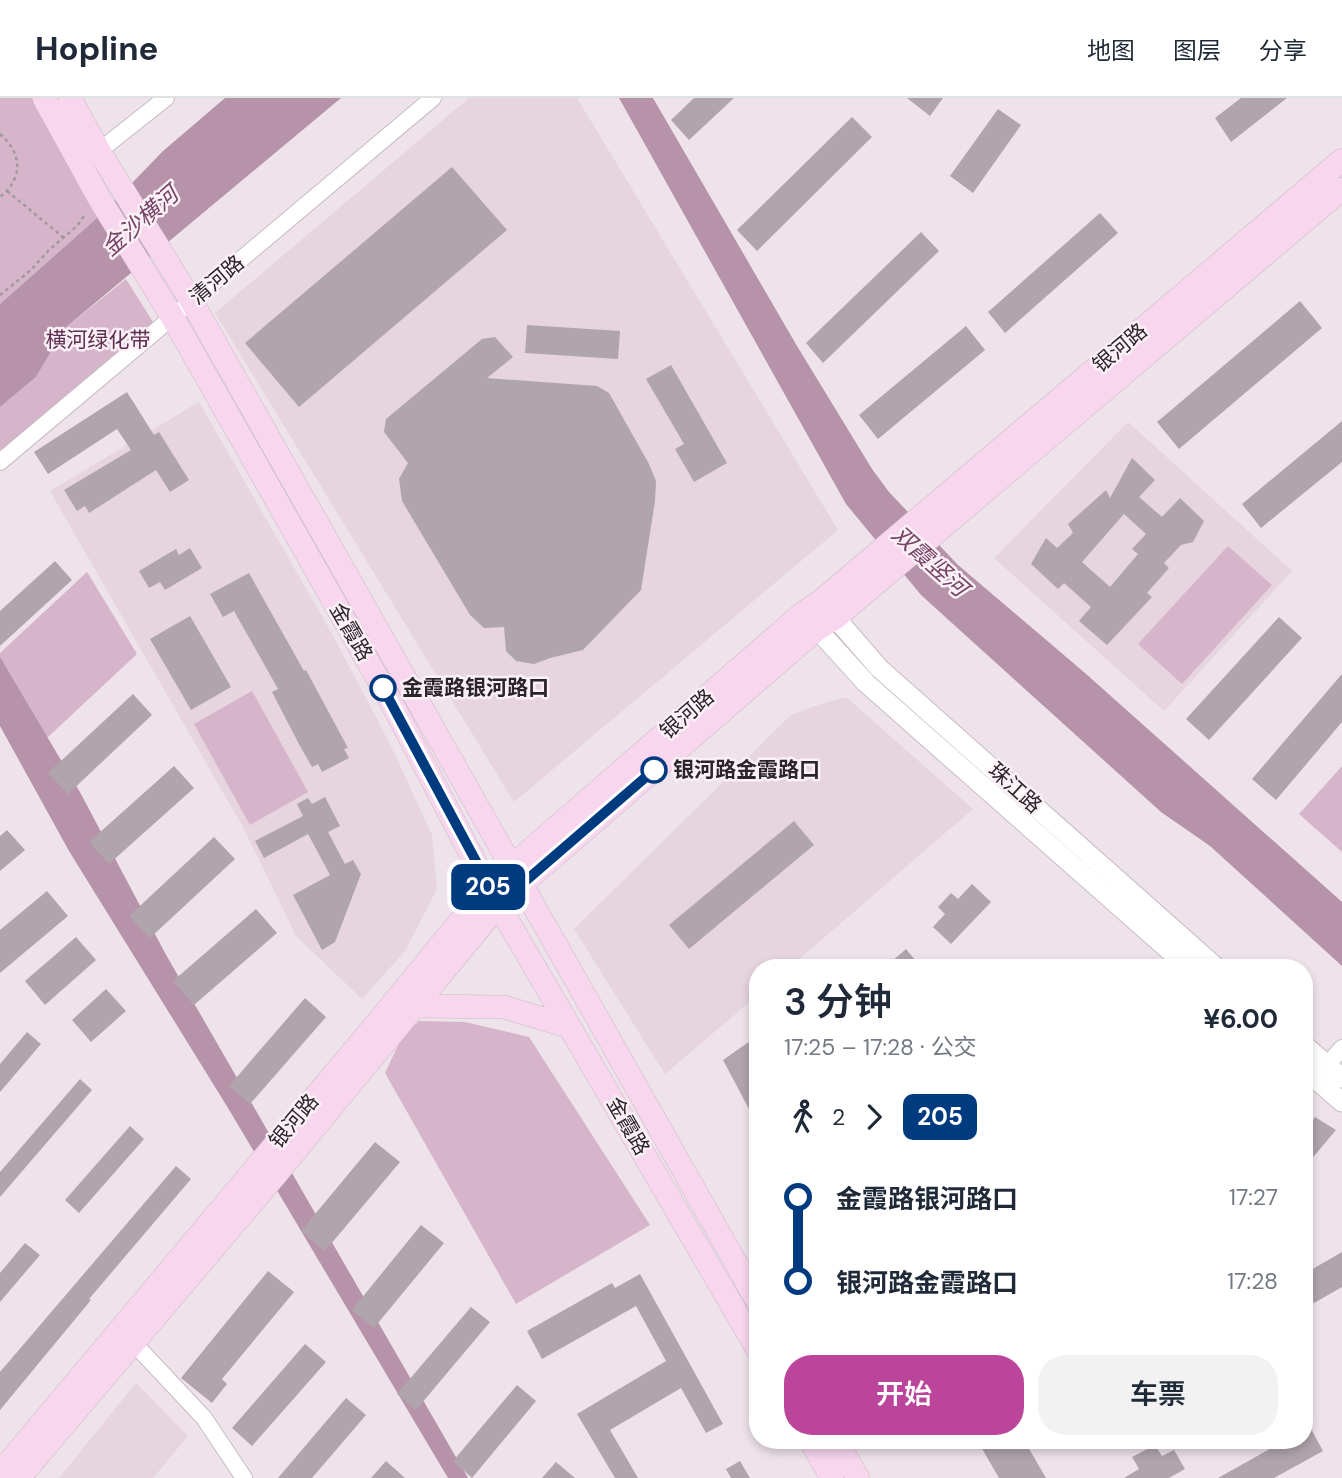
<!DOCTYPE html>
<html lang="zh">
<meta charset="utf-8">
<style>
:root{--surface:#fff;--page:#f2f2f3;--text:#1f2937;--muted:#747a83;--line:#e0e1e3;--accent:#bb459b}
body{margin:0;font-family:"DM Sans","Noto Sans SC",sans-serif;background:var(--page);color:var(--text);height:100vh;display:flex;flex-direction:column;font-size:26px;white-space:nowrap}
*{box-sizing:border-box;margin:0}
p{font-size:23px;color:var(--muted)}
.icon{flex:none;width:38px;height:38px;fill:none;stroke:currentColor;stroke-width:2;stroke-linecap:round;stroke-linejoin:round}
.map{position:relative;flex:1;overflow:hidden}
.sheet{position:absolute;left:749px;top:861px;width:564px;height:490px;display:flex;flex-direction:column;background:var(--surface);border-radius:28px;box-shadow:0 4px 10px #0003}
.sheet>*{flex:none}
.badge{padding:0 14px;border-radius:10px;font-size:24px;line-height:46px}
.map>.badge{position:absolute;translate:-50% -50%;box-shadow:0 0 0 4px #fff}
.legs{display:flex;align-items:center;gap:10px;height:77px;padding:0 35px;font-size:23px}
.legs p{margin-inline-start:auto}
.headline{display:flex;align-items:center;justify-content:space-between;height:119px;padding:0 35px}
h1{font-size:38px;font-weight:600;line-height:52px}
.button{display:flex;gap:14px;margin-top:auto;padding:14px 35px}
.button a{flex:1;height:80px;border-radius:28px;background:var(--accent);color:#fff;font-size:28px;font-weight:600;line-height:80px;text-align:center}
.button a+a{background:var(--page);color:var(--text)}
ul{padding:0 35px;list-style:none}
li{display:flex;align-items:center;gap:24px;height:84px;font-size:26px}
li i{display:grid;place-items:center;width:10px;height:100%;margin:0 9px;background:currentColor}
li i::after{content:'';width:18px;height:18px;margin:-9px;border:5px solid;border-radius:50%;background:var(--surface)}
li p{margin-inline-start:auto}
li:first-child i{background:linear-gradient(#0000 50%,currentColor 0)}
li:last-child i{background:linear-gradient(currentColor 50%,#0000 0)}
header{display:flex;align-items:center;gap:42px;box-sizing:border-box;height:98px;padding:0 35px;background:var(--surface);border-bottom:2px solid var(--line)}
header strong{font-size:33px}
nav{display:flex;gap:38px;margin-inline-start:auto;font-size:24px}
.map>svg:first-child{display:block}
.built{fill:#e6d4df}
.green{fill:#d6b4ca}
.water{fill:#b693a9}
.building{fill:#b0a5ac;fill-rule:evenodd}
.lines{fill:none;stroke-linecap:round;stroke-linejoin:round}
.minor-casing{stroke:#c6bcc2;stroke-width:18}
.tertiary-casing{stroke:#c6bcc2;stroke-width:21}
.secondary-casing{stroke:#c6bcc2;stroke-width:24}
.path{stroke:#a1999e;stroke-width:2.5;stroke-dasharray:3.5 3.5;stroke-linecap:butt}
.minor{stroke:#fff;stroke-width:16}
.tertiary{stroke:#fff;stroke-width:19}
.secondary{stroke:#f8d6ee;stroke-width:23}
.line-1-casing{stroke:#fff;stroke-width:16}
.line-1{stroke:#003b80;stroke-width:10}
.stop-1-dot{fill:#fff;stroke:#003b80;stroke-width:3.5}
.labels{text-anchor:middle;stroke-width:5;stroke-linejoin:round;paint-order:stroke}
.street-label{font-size:21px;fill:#292528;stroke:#fcf0f7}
.park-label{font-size:21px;fill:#5d2f4f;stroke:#fcf0f7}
.stop-label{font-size:21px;font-weight:bold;fill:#292528;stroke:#fcf0f7;text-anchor:start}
.water-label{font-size:23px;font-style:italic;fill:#744365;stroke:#fcf0f7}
</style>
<header>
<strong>Hopline</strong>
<nav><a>地图</a><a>图层</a><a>分享</a></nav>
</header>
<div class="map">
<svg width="1342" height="1380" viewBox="0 0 1342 1380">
<rect width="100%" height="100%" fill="#eee3ea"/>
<path class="built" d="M469,0H577L838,432L514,704L215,215Z
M199,304L331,534L391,648L432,737L437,791L405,853L362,901L296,838L244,731L50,393Z
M1128,324L1292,473L1164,613L994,460Z
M846,599L973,711L789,870H758V897L665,976L574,831L791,617L818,607Z
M136,1285L188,1338L153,1380H59Z"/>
<path class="green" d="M0,0H44L106,112L0,206Z
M126,181L158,232L0,364V309L36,279L65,230Z
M1228,448L1272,487L1182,586L1138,546Z
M87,474L137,556L34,652L0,591V555Z
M252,593L308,694L250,727L194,626Z
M1342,668V754L1299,716Z
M419,923L465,924L529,939L650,1127L516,1206L385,975L402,939Z"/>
<path class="water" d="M225,0H341L65,230L36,279L0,309V206L106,112L163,53Z
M619,0H653L797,248L872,371L889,394L958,467L1085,575L1342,804V868L1210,748L1161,714L921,497L846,406Z
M0,559L81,696L165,855L468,1380H448L228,1010L69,753L0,628Z"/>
<path class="building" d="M694,0H734L689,42L671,22Z
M907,0H943L930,18Z
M1241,0H1287L1231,44L1215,20Z
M998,11L1021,27L973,95L950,78Z
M852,19L872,39L757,153L737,132Z
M452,69L507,132L299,309L245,245Z
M1100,115L1118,135L1005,235L988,214Z
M921,134L939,153L823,265L806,245Z
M1300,203L1322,230L1179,351L1157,324Z
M527,227L620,233L618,261L525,255Z
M966,228L985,252L878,341L859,317Z
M495,239L513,259L487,280L597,288L609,295L649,366L656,383L655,403L641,492L583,552L550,560L534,566L516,563L506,553L504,529L484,530L470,517L402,403L399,381L408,365L384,334L386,321L482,241Z
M671,267L727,365L694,384L675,351L684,346L646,281Z
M127,294L154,337L159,334L189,382L170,394L156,372L89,415L85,408L77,413L64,392L131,352L117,331L48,376L34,354Z
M1342,323V364L1261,430L1242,406Z
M1132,360L1155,382L1139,399L1162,419L1180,400L1204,423L1193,444L1181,447L1164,465L1169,470L1147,495L1152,499L1107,547L1079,523L1091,509L1064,485L1058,491L1031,466L1046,440L1057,450L1073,435L1068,426L1106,392L1110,400ZM1124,416L1146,436L1132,451L1138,456L1110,489L1082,464Z
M190,450L202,470L165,492L160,484L149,490L139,473L176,451L179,457Z
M55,463L72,482L0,548V513Z
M249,475L304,573L306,572L348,650L344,651L349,660L322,674L318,666L312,669L300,648L272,594L278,591L234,513L223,519L210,496Z
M190,518L231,589L191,612L150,541Z
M1279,519L1302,540L1209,642L1186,621Z
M1342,576V624L1276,702L1252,681Z
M133,596L152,617L68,696L48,675Z
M174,668L194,690L109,766L89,744Z
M325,699L340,728L328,734L345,766L353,762L361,776L335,844L322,852L293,797L330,777L308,736L264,760L255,743L303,718L297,706L308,700L312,706Z
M794,723L814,747L689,851L669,827Z
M7,732L25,752L0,773V738Z
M214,739L235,761L150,840L129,818Z
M972,786L991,804L951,846L933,829L945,816L938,809L951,795L958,801Z
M47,793L68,818L0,875V832Z
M256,811L277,835L194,907L173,883Z
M76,839L96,862L45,907L25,883Z
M906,851L922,870H884Z
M106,891L126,913L91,944L72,922Z
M305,900L326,919L250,1006L229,988Z
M27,934L41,946L0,994V966Z
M753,941L758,949V1028L723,962Z
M80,981L92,992L0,1099V1074Z
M1315,1019L1336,1032L1304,1070V1034Z
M130,1028L144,1041L79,1115L65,1102Z
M375,1044L400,1064L325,1153L301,1133Z
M176,1068L191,1081L89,1201L91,1202L0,1312V1274Z
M421,1127L444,1145L374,1230L352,1212Z
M25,1145L40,1157L0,1204V1175Z
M1342,1154V1189L1314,1205L1304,1187V1176Z
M268,1173L294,1194L222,1281L227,1286L212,1305L181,1280Z
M640,1176L723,1326L706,1335L681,1290L610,1332L638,1380H615L577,1316L666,1263L636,1208L542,1261L527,1233L612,1185L615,1190Z
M471,1209L490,1224L416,1312L397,1296Z
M305,1246L326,1264L252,1348L232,1330Z
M517,1287L536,1303L472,1380L453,1363Z
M346,1300L366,1317L312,1380H278Z
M1304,1318L1323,1353L1274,1380H1218L1286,1342H1304Z
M977,1342H1024L1046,1380H999Z
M1155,1347L1162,1358L1174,1352L1185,1371L1169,1380H1124L1139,1371L1132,1359Z
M386,1363L405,1380H371Z
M740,1363L750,1380H731L726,1371Z
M556,1364L575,1380H542Z"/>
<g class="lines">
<defs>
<path id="minor" d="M99,53L166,0
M0,364L433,0
M1304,988L1315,981L1342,950
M127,1238L204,1320L244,1380"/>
<path id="tertiary" d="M827,510L879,570L1217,870
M808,521L866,585L1189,870
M1304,947L1342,980
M1304,971L1342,1004"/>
<path id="secondary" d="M44,0L99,100L173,220L396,613L488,789L758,1252
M70,0L99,53L192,204L758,1204
M414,908L504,909L570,929
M810,1342L832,1380
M836,1342L858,1380
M0,1375L382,919L488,789L803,515L821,503L1342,62
M19,1380L278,1074L499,806L817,531L835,520L1342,91"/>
</defs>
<use href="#minor" class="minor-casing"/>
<use href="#tertiary" class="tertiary-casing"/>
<use href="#secondary" class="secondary-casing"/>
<path class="path" d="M0,36C22,55 24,80 0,99
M7,93L64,140
M0,197L31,172L49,152L77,128L86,115"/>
<use href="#minor" class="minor"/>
<use href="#tertiary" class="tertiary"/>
<use href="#secondary" class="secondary"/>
</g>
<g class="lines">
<defs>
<path id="line-1" d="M383,590L499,806L654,672"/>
</defs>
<use href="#line-1" class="line-1-casing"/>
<use href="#line-1" class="line-1"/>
</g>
<g class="stop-1-dot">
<circle cx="383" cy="590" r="12"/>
<circle cx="654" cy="672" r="12"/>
</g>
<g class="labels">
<g class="street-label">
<text transform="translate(217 182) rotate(-40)" y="7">清河路</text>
<text transform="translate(1120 250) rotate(-40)" y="7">银河路</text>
<text transform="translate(351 534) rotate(60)" y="7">金霞路</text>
<text transform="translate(687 616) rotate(-41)" y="7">银河路</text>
<text transform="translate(1015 690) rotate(42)" y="7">珠江路</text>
<text transform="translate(294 1023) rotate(-50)" y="7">银河路</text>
<text transform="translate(628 1028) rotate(60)" y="7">金霞路</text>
</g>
<g class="park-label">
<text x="98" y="249">横河绿化带</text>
</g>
<g class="stop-label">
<text x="402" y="597">金霞路银河路口</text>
<text x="673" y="679">银河路金霞路口</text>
</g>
<g class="water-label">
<text transform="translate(140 123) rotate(-41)" y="8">金沙横河</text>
<text transform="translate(930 463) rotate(42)" y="8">双霞竖河</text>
</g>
</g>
</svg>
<b class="badge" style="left:488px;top:789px;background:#003b80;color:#fff">205</b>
<section class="sheet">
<div class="headline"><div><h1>3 分钟</h1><p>17:25 – 17:28 · 公交</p></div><b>¥6.00</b></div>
<div class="legs"><svg class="icon" aria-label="walk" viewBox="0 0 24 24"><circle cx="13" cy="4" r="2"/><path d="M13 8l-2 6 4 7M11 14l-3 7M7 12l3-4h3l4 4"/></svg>2<svg class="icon" aria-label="forward" viewBox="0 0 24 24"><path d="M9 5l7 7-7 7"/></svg><b class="badge" style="background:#003b80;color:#fff">205</b></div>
<ul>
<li><i style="color:#003b80"></i><b>金霞路银河路口</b><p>17:27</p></li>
<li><i style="color:#003b80"></i><b>银河路金霞路口</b><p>17:28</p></li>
</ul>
<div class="button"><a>开始</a><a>车票</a></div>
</section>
</div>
